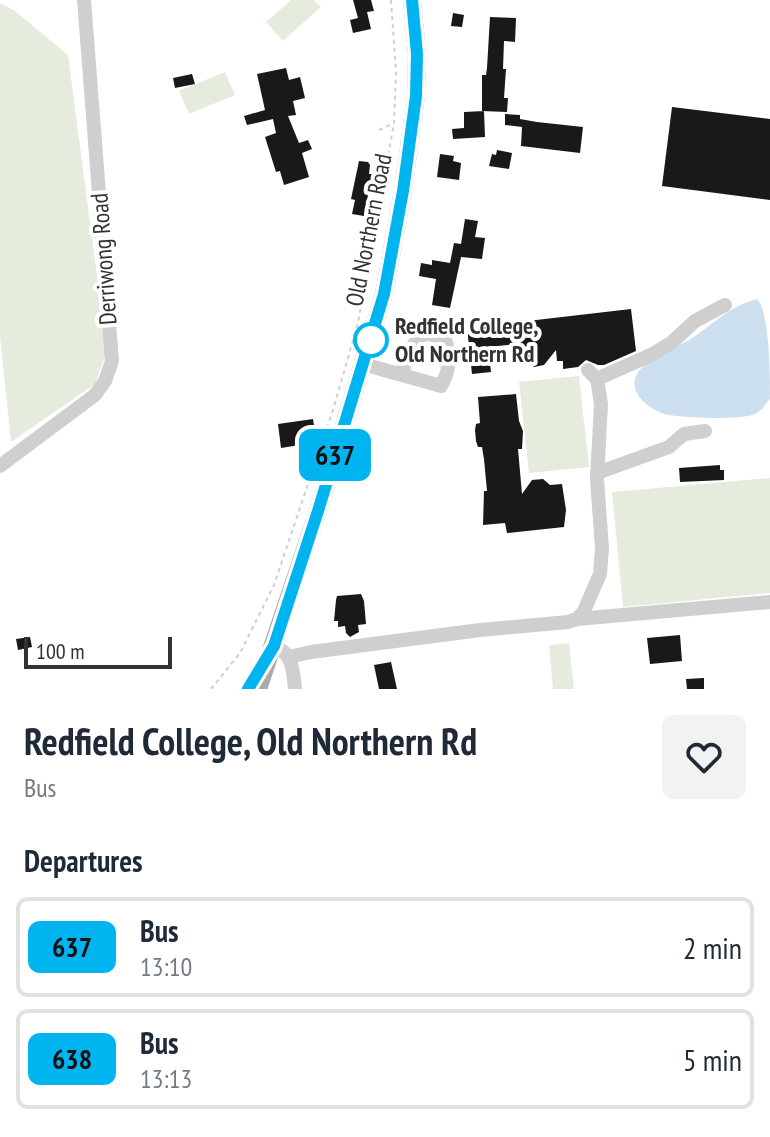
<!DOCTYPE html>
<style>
:root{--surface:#fff;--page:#f2f2f3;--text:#1f2937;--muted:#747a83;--line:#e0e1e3}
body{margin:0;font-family:"PT Sans Narrow",sans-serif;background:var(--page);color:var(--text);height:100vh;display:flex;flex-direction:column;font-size:30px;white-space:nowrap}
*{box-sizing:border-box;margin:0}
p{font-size:26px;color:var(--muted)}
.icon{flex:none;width:44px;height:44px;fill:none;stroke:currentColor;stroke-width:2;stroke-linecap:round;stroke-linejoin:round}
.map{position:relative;height:689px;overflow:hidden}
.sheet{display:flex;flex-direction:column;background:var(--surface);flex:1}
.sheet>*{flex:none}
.badge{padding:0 16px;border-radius:12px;font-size:28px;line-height:52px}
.scale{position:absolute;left:24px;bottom:20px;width:148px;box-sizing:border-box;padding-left:8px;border:4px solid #323232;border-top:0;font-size:22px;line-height:28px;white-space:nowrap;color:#323232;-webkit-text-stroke:6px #fff;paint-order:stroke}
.map>.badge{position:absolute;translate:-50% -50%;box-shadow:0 0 0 4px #fff}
h2{padding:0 24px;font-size:30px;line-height:72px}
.round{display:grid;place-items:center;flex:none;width:84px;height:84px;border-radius:12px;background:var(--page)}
.headline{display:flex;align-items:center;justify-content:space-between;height:136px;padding:0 24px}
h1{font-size:38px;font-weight:700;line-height:60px}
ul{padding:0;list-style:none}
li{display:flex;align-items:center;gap:24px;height:100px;margin:0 16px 12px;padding:0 8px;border:4px solid var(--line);border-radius:12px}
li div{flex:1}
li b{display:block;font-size:30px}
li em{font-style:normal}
li .badge{min-width:88px;font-weight:700;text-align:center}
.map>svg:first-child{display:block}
.green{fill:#e5ecde}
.water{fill:#cde0ef}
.building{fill:#191919}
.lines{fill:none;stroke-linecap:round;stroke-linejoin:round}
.path{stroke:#cfcfcf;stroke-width:2;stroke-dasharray:4 4;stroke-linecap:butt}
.minor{stroke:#cfcfcf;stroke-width:14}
.major{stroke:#aaa;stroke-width:18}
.line-casing{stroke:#fff;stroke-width:18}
.line{stroke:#00b5ef;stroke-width:12}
.stop-dot{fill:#fff;stroke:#00b5ef;stroke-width:4}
.labels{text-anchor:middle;stroke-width:8;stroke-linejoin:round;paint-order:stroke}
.street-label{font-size:24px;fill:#323232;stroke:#fff}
.stop-label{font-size:24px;font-weight:bold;fill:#323232;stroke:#fff;text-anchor:start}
</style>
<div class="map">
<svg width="770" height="689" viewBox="0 0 770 689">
<rect width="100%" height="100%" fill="#fff"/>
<path class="green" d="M291,0H314L321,7L283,41L266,22Z
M0,3L15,11L68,55L107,351L95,384L11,442L0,336Z
M225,72L235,95L189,114L179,91Z
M579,376L589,467L529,473L519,382Z
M770,478V593L623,607L612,492Z
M569,643L574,689H553L549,645Z"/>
<path class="water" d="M757,299C770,312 770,377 770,399C765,405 760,413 752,415C739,420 678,418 665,414C649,410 627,392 637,374C647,358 673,349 689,340C713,325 729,306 757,299Z"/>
<path class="building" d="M353,0H371L374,11L367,12L371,29L353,33L350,20L358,18Z
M453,13L464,15L462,27L451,26Z
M490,17L516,18L515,42L504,41L503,69H506L504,98H508L507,112L482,111V75H486L487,68Z
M286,68L289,80L300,77L305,98L293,101L296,115L288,116L299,143L308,140L312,149L302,153L309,177L284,185L280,171L276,172L265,137L276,133L273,119L247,125L244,116L265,110L257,74Z
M192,74L195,84L175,88L173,78Z
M672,107L770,119V200L662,186Z
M484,111L485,137L453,139L452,129L464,128V112Z
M505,114L520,115V119L537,122L583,127L580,153L521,146L522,127L505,125Z
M497,150L512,153L509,169L489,166L492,154L496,155Z
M440,154L454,156L453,161L461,163L459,180L437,177Z
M359,161L368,162L370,165L369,174H372L364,216L352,214L355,200L351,199Z
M465,219L478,221L475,237L485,238L482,259L461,257L450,308L432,305L436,279L419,276L421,263L432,265V260L450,263L454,243L461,244Z
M631,309L636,351L604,365H598L586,360L578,367L563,369V361H557L556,350L544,365L534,367L526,359L520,360L519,344L488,347L491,372L472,374L467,328Z
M516,394L519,421L523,431L522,449H518L522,494L532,480L543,479L550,485L562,484L566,510L564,527L507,533L505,523L483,525L484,491H487L484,459L482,447H478L476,441L475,430L476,424L480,423L478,397Z
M313,419L316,438H311L312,443L281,448L278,424Z
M720,465V470H724V480L680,482L679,468Z
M361,594L364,601L366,624L358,625L359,632L350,637L346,633L345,626L338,627V621H334L336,600L337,596Z
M680,635L682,661L650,664L647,638Z
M30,637L32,647L18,650L16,639Z
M391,662L397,689H379L374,665Z
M704,678V689H687L686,679Z"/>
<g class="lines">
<path class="path" d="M379,130L392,124
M211,689L240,653L274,585L333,410L358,323L394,123L396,72L391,0"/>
<path class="minor" d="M364,364C389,372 415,378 441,386C450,370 452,355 444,338L425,333C410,344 407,358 401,375
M597,379L653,354L671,343L695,321L725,305
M0,466L95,395L105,381L112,361L84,0
M597,473L669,447L684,434L705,431
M577,619L770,602
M274,646C293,653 293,671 295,689
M289,657L311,652L480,630L568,622L577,619L584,611L600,574L602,548L597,479L601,404L597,379L588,370"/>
<path class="major" d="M258,689L318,511L384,294L403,191L416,96L417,54L412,0"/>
</g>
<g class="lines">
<defs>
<path id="line" d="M248,689L274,646L318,511L384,294L403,191L416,96L417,54L412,0"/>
</defs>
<use href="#line" class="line-casing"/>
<use href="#line" class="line"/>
</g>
<circle class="stop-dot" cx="371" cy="340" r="16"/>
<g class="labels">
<g class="street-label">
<text transform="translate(369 230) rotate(-79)" y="8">Old Northern Road</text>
<text transform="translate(104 259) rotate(-94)" y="8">Derriwong Road</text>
</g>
<g class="stop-label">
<text x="395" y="334">Redfield College,<tspan x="395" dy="28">Old Northern Rd</tspan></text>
</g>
</g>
</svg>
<div class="scale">100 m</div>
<b class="badge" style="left:335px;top:455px;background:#00b5ef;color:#111">637</b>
</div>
<section class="sheet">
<div class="headline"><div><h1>Redfield College, Old Northern Rd</h1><p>Bus</p></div><a class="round"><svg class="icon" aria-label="heart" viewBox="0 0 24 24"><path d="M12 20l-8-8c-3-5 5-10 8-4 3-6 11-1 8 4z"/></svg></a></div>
<h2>Departures</h2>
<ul>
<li><span class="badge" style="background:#00b5ef;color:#111">637</span><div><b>Bus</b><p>13:10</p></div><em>2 min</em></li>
<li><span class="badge" style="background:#00b5ef;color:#111">638</span><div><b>Bus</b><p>13:13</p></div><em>5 min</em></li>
</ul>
</section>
